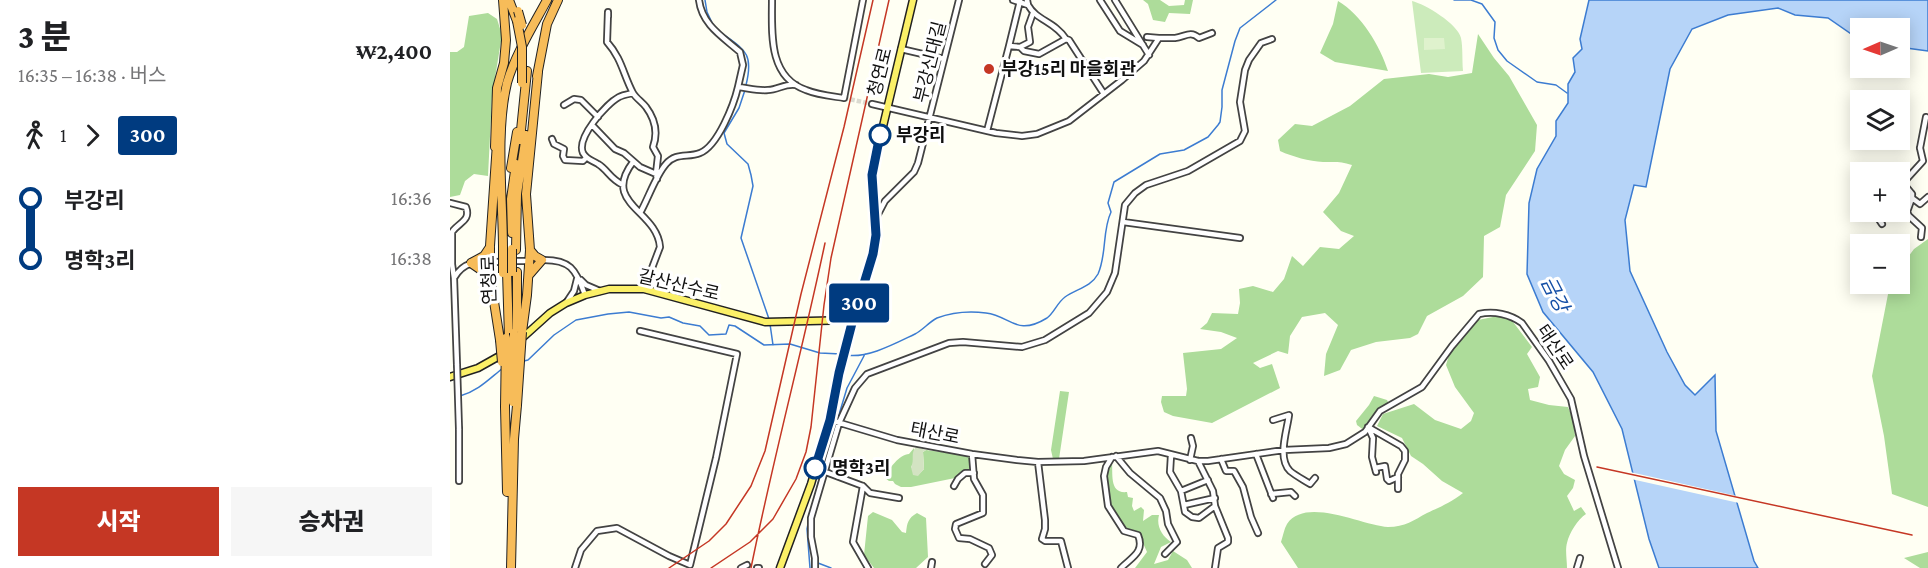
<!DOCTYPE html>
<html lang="ko">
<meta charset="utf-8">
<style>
:root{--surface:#fff;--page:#f6f6f6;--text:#202124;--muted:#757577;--accent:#c53724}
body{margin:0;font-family:"Crimson Pro","Noto Sans KR",serif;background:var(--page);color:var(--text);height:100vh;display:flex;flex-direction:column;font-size:22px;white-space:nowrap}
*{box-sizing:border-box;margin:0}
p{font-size:20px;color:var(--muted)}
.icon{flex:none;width:33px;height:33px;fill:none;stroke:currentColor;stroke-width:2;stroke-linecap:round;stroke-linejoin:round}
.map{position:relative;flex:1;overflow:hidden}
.side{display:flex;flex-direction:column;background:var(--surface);width:450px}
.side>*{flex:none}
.badge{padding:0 12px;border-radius:4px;font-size:21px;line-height:39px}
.needle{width:39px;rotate:268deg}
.tools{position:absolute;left:1400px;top:18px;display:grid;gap:12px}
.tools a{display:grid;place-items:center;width:60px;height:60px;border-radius:0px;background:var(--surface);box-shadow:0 3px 15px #0003;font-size:30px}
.map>.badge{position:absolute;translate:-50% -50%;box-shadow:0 0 0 3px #fff}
.legs{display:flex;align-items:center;gap:9px;height:66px;padding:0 18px;font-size:20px}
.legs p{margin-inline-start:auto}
.summary{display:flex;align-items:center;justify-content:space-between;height:102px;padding:0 18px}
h1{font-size:33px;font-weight:800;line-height:45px}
.action{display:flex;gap:12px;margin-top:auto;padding:12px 18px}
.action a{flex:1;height:69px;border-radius:0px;background:var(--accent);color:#fff;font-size:24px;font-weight:800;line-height:69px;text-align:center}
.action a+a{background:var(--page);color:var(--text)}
ul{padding:0 18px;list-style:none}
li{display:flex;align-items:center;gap:21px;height:60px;font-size:22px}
li i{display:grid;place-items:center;width:9px;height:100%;margin:0 8px;background:currentColor}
li i::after{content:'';width:15px;height:15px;margin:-8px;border:4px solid;border-radius:50%;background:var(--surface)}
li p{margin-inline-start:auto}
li:first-child i{background:linear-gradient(#0000 50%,currentColor 0)}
li:last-child i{background:linear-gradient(currentColor 50%,#0000 0)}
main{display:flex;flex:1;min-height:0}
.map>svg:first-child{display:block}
.green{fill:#ccebbb}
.forest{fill:#addc9a}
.cemetery{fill:#d3e3c2}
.pitch{fill:#dff2cd}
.water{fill:#b6d4f8;stroke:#3c7cd1;stroke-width:1.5}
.pier{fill:#fffff3}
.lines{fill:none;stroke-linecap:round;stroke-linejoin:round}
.stream{stroke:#3c7cd1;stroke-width:1.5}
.minor-tunnel{stroke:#dbdbd1;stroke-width:4.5;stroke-dasharray:4.5 2;stroke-linecap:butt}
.minor-casing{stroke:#434343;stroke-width:8}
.major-casing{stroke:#212121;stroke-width:9}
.highway-casing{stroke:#212121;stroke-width:10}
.minor{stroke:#fff;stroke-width:4.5}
.major{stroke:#fbf067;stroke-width:6}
.highway{stroke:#f7bc59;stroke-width:8}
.rail{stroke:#c53724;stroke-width:1.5}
.minor-bridge-casing{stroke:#434343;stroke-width:8;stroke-linecap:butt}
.highway-bridge-casing{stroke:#212121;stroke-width:10;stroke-linecap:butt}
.minor-bridge{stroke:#fff;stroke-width:4.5}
.highway-bridge{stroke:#f7bc59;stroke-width:8}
.line-1-casing{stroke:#fff;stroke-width:14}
.line-1{stroke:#003b80;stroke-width:9}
.poi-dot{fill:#c53724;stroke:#fff;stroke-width:2}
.stop-1-dot{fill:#fff;stroke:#003b80;stroke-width:3}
.labels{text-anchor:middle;stroke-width:6;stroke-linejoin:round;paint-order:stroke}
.street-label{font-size:18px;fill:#101010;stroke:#fff}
.poi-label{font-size:18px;font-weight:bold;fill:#101010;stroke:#fff;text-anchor:start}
.stop-label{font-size:18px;font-weight:bold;fill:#101010;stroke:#fff;text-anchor:start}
.water-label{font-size:20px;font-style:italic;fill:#154fa6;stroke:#fff}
</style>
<main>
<section class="side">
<div class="summary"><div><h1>3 분</h1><p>16:35 – 16:38 · 버스</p></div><b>₩2,400</b></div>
<div class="legs"><svg class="icon" aria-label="walk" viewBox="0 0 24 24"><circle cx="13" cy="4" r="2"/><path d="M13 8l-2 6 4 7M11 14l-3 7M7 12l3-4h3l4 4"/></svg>1<svg class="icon" aria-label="forward" viewBox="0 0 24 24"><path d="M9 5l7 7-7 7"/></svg><b class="badge" style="background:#003b80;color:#fff">300</b></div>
<ul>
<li><i style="color:#003b80"></i><b>부강리</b><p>16:36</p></li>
<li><i style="color:#003b80"></i><b>명학3리</b><p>16:38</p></li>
</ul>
<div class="action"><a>시작</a><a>승차권</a></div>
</section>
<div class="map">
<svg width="1478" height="568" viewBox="0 0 1478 568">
<rect width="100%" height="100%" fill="#fffff3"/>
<path class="green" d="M962,1C975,4 1008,24 1011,38C1013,48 1012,60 1013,71L971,73Z"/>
<path class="forest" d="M693,0H710L719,6L734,5L735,0H743L740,14L719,13L715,22L703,20L698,4Z
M888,1C911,14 930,46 938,71L885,62L870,53L883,24Z
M38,13L47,19L52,35L42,96L38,176L24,174L15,181L10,195L0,197V52H7L14,47L19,16Z
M1028,34L1044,58L1059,76L1087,125L1085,151L1056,195L1050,227L1034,236L1033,277L1013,296L977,316L968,334L960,338L926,342L901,350L890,370L874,376L876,354L888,325L875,313L852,317L840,336L838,354L828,351L803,363L810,368L822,364L830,388L762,423L723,416L714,412L711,402L712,396H736L737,389L733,353L771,349L787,338L771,332L750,329L757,323L762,313L788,314L790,303L789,289L803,286L823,292L834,279L842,256L853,266L870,247L889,249L904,236L891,231L873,212L889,193L902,165C890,161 885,162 873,162C859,161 843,157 830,151L828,140L845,124L862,126L900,106L934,79L979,74L998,77L1022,73Z
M1478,239V507L1442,494L1434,436L1422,376L1440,284H1449V269L1464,249Z
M1048,316L1060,318L1082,347L1077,354L1090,377L1088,387L1078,389L1080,400L1099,405L1118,407L1123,419L1125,436L1115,450L1109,466L1114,474L1125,480L1123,488L1117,496L1124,511L1131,507L1136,514C1128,519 1119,533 1117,543C1115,550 1117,560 1117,568H848L831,542C833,536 834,529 837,524C856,496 913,526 938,527C955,527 964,520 977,513C992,506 1000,503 1013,493L992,481L973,464L961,456L952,438L927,426L933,414L964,404L985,420L1011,429L1021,421L1024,413L1005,387L996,365L1000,352L1028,320Z
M610,391L619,392L609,459H603L601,450Z
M924,396L937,400L939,404L931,408L915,431L907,425L906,421L919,405Z
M464,448V462L461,467L468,475L474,469L473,452L476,450L521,456L523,472L513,471L505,478L461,487H451L445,484L443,481H439L435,478C438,469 450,454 459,454Z
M662,461C663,474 659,494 677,492L678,497L683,498L682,506L684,511L691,507L694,510L693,521L702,515H709C706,526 712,536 721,542L711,547L704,564L718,560L723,551L737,560L742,568H685L697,552L689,534L674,529L659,507L655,476Z
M423,512L442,520L452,532L456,533C457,523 458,518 467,513L476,518L478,557L466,568H424L414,555L418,516Z
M1478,552V568H1470L1454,558Z"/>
<path class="cemetery" d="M466,447L476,450L473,452L474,469L468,476L463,475L461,467C465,460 460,453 466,447Z"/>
<path class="pitch" d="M974,38H994L995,49L974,50Z"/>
<path class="water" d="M1139,0H1478V51L1449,47V28H1410V40L1378,18L1345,15L1328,8L1278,15L1242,29L1220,69L1196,187L1184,185L1175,220L1180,271L1217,352L1235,385L1245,395L1265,375L1266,431L1304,561L1308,568H1209L1199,539L1172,429L1143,372L1093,312L1077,274L1079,203L1087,169L1106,136V121L1118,103V84L1125,72L1123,58L1132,49L1130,39Z"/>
<path class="pier" d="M1180,472L1287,496L1289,503L1181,479Z"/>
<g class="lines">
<path class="stream" d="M255,0L257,12L264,27
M1004,0H1021L1032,4L1045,22L1044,38L1048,50L1057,61L1087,82L1106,85L1117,93
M270,32C295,50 304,53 296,85
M295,90L289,108L274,133L277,144L298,164L301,175L303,186L291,238L319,319
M320,324L323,345
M396,355C417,359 446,343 465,334C473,330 479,322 487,318C503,312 520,311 536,313C561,316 566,337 597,318C604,313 607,303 615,297C626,289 641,287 648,274C657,254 652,231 661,212L658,203L664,182L710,154L734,150L758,137L768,125L770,122L772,107V90L785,41L790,28L826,0
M74,361L78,360L104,335L126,320L158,314L179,312L211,318L219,317L233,323L250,326L259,335L276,334L279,325L285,326L314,345L340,344L370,353L391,354
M10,396C28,391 39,379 53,368
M373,468L397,388L415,354
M362,508L371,472
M359,519L357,529L360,568
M368,563L381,568"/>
<path class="minor-tunnel" d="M394,98L422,104"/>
<defs>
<path id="minor" d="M249,0C252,25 273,37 290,52L293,65L288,87
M322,0C322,33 318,77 356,90C368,95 381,96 394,98L413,0
M563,0L578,5L577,0
M650,0L670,31L693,45
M665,0L699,55
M578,5C587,21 604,21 616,39L619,40L654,94
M158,17V12L157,42C172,59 173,74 183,93C186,98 192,102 196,107C205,119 208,133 203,147L208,156L206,174L207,179
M697,37L709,38
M559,46L570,1
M570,47L580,42L578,27L583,13
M451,49L494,59
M422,104L546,133L572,136L587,134L619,121L672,80L694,61L709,38C714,38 720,38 725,38C735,37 740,30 749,38L762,33
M114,105L124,99L131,100L148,117
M142,125L165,149L174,153L190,167L206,174
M537,131L559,46L570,47L574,51L589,54L616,39
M102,139L104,144L114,149L113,156L115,160L133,161L136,158
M1470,148L1473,161L1453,183L1462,194V198L1470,204L1478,197
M1470,148L1476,117
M183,162C151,204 207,210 210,247L194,289
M173,185C159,178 158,170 148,164C142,160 137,160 133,153C126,138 156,104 169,97C173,95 179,94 183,93
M1462,198L1457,212L1459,216L1472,228L1471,237
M1449,200L1462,194
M0,203L16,207C21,221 9,222 2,232V264L4,278
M1449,205V206
M1424,212L1432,224
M190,213C198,199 206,175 216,164C226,152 238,158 250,153C268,146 284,104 288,87C298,88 308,91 318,90C328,90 335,83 346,85
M1405,215L1416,212
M425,220L435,201L464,172L468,163L509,0
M673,222L790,238
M91,260C120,259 126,269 135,295
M61,261H80
M131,280L136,285L150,291
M116,303L124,291L127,279
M7,365L4,278C15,258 33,262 53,262
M380,420L447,440L522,454L567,460L588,462L634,461L708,451L748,461H758L834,450L879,448L896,444L915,432L930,411L972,387L1002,346L1029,314C1044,311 1060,314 1072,323L1099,361L1121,399L1134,456L1168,568
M823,420L839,415C837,431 827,458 840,471C846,476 854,480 860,484L865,478
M9,429V481
M522,454L524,479L533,495V513L506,524L505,529L509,538L520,539L539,548L542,555L535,564
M806,454L823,498
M721,455L720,472L731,491L735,512L742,517L749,518L765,506
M666,456L680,473L710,498L716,511L718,524L727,542L715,554
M662,457L656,467L654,476L658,506L674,531L688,535C695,552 682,557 671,568
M771,459L776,471H784L793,487L801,517L808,533
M740,460L743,446L741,438
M748,461L763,491L765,506L778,538V542L768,548L765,568
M588,462L595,520V529L592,539L595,541H611L618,568
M365,468L413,486L403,542L418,568
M925,468L935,466L937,479L939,481L948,477
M926,472L922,457L923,438L918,427L951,446L955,451V460L948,474V489
M413,486L420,493L449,498
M504,486L508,479L515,473H524
M731,491L758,480
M821,494L841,492L845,496
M734,505L765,498
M125,568L131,550L147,531L167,528L219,556L240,565L266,458L287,354L190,331
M291,568L297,565
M307,568H309
M365,568V558L361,537V518L389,423L405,388L417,374L499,343L513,342L572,347L595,340L639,313L657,292L665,273L675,205L685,193L696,185L738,171L790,141L795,131L790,102L795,70L799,60L811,43L822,39
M481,568L482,562
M1127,568L1130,558"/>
<path id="major" d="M70,340L100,313L116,303L135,295L159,289H194L315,322L403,320
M0,377L28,368L53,354
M330,568L361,484L380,420L389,373L402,323L422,260L426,235L422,194L425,160L463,0"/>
<path id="highway" d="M59,0L67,21
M87,76L97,24L108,0
M70,140L77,71
M47,143L40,246V276L50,340
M45,147L47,88L54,63L56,40L53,0
M61,168L67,132
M62,233L61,199L66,164
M53,250C53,198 45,133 57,83C65,55 83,26 97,0
M66,250L67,194L76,135
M21,263L34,256L40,247
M21,263L40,276
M57,272L59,338
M67,272V334
M79,275L92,260L85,256L80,250
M72,332L77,295L80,250L76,194L88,72
M55,407L57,492
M61,568L64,439L67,405"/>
</defs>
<use href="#minor" class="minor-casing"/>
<use href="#major" class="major-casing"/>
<use href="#highway" class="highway-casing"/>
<use href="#minor" class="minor"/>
<use href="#major" class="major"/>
<use href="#highway" class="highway"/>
<path class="rail" d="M1147,467L1462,535
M219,568L259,541L276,524L301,486L315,451L351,294L394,127L423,0
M261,568L300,542L323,519L346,479L356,452L361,427L374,305L381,258L439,0
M301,568C323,459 352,352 375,243"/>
<defs>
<path id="minor-bridge" d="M7,365L9,429"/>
<path id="highway-bridge" d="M68,11L72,25
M67,21L72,47V83
M62,249V272
M53,250V273
M50,340L52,362
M63,402L64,333
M67,405L72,332
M55,407L56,338"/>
</defs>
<use href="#minor-bridge" class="minor-bridge-casing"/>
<use href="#highway-bridge" class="highway-bridge-casing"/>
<use href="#minor-bridge" class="minor-bridge"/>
<use href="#highway-bridge" class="highway-bridge"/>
</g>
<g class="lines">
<defs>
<path id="line-1" d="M365,468L380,420L389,373L402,323L423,254L426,235L422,175L430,135"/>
</defs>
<use href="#line-1" class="line-1-casing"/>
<use href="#line-1" class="line-1"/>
</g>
<circle class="poi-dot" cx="539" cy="69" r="6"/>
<g class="stop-1-dot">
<circle cx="430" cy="135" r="10"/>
<circle cx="365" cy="468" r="10"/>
</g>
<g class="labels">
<g class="street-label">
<text transform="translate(480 62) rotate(-76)" y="6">부강신대길</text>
<text transform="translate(430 72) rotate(-76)" y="6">청연로</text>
<text transform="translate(39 280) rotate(-92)" y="6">연청로</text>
<text transform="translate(229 285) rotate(13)" y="6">갈산산수로</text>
<text transform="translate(1105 347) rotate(56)" y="6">태산로</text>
<text transform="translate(485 433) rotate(11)" y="6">태산로</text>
</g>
<g class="poi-label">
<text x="551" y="75">부강15리 마을회관</text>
</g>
<g class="stop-label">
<text x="446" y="141">부강리</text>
<text x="382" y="474">명학3리</text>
</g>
<g class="water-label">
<text transform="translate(1105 294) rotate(63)" y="7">금강</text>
</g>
</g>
</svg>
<div class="tools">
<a><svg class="needle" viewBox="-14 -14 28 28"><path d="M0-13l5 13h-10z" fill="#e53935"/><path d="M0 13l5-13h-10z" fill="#757577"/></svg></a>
<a><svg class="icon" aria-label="layers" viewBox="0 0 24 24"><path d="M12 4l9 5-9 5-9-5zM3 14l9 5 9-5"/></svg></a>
<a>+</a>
<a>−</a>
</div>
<b class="badge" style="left:409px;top:303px;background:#003b80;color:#fff">300</b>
</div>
</main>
